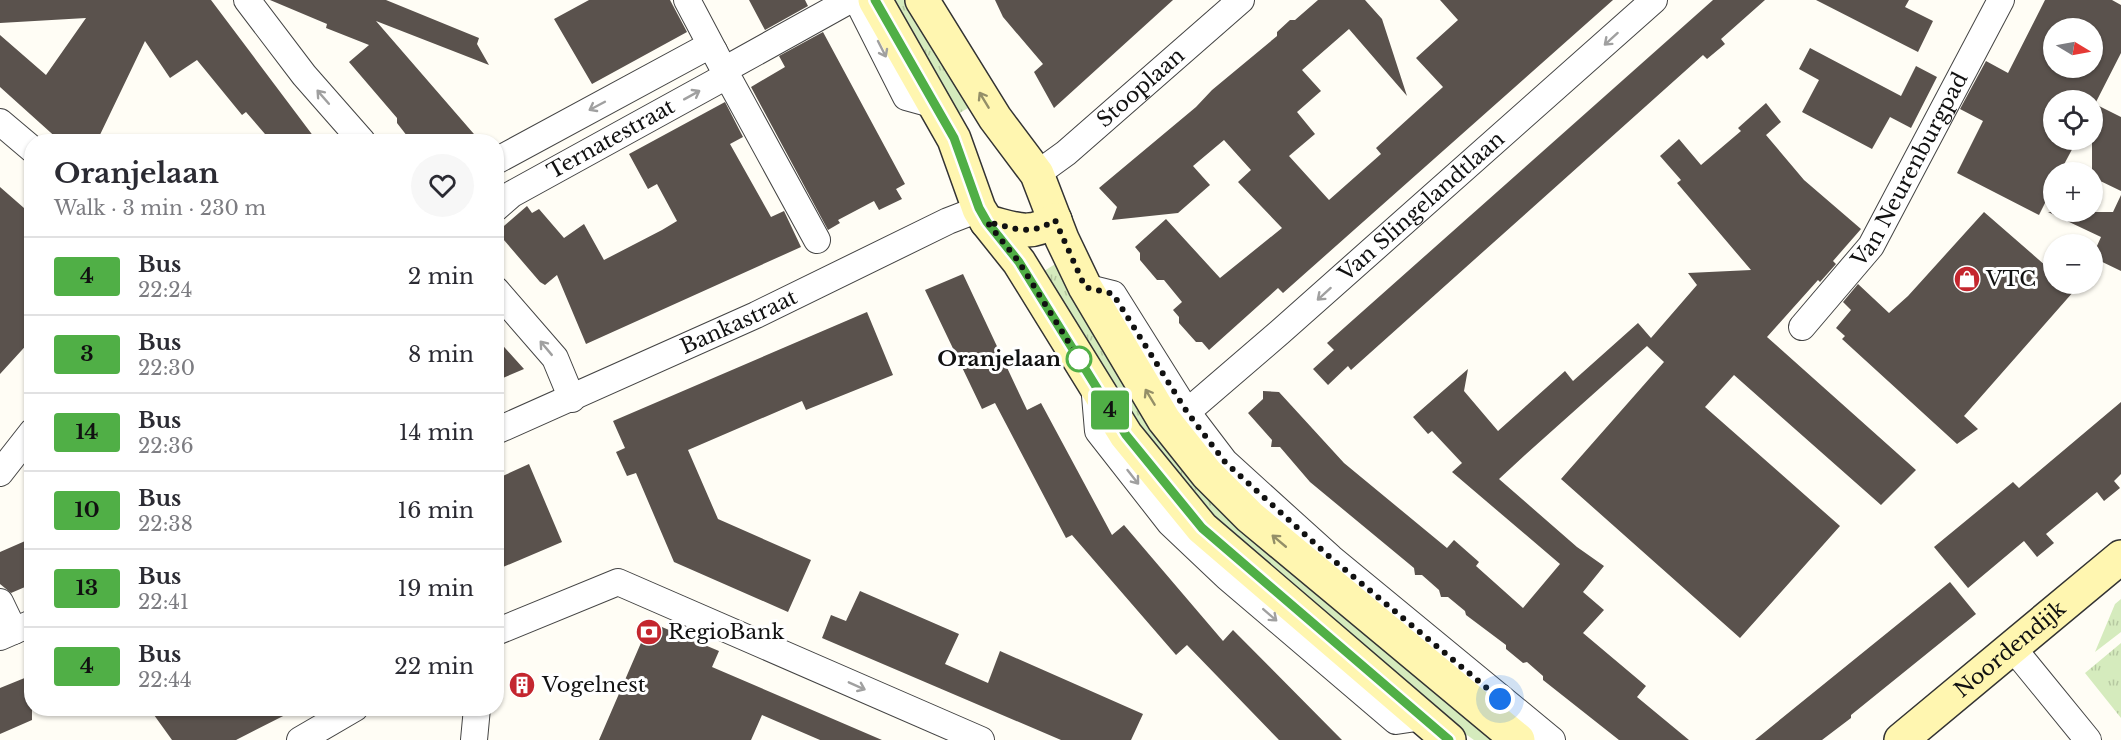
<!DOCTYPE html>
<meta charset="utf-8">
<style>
:root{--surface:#fff;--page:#f7f7f7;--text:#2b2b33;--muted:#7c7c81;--line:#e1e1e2}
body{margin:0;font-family:"Libre Baskerville",serif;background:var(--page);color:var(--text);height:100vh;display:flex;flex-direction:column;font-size:22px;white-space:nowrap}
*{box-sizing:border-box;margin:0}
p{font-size:20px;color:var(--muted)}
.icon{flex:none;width:33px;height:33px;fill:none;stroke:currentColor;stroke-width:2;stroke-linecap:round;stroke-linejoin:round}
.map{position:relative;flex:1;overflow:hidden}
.details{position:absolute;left:24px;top:134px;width:480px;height:582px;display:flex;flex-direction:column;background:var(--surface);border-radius:24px;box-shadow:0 2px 4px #0004}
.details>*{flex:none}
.badge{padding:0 12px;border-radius:4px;font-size:21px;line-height:39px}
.needle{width:39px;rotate:100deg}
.fabs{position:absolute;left:2043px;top:18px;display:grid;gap:12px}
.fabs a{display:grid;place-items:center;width:60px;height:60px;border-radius:50%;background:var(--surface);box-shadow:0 2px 4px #0004;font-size:30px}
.you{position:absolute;width:30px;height:30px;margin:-15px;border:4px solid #fff;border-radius:50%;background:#1a73e8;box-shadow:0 0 0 9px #1a73e833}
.map>.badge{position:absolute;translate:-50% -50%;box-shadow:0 0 0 3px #fff}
.round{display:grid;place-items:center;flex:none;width:63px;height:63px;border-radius:32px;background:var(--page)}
.overview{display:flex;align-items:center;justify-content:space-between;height:102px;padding:0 30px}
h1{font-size:28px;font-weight:800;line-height:45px}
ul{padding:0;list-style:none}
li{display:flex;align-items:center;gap:18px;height:78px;padding:0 30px;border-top:2px solid var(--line)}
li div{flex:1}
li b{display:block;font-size:22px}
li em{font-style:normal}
li .badge{min-width:66px;font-weight:700;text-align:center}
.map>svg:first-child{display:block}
.grass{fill:url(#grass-tufts)}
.building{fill:#5a524d;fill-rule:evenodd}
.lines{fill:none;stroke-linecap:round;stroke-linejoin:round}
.street-casing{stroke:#444;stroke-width:28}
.secondary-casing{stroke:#333;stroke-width:36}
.street{stroke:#fff;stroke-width:26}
.secondary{stroke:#fff6b0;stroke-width:33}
.oneway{stroke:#a0a0a0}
.oneway2{stroke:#948f68}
.line-casing{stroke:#fff;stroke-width:14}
.line{stroke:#50af46;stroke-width:9}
.walk{stroke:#111;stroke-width:6;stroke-dasharray:0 10.8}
.stop-dot{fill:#fff;stroke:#50af46;stroke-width:3}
.labels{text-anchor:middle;stroke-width:6;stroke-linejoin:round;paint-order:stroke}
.street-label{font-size:21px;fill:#111;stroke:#fff}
.poi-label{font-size:21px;fill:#111;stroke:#fff;text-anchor:start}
.stop-label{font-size:21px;font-weight:bold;fill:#111;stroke:#fff;text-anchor:end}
</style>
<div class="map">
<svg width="2121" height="740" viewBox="0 0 2121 740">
<defs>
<pattern id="grass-tufts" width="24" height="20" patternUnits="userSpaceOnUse" patternTransform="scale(1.5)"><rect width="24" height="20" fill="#d5ebbd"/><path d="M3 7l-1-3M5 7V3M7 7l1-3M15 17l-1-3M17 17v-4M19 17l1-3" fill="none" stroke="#b6c8a1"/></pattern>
</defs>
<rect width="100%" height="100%" fill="#fffdf5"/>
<path class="grass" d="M889,0H913L973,105L953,117Z
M1060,261L1109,348L1502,740H1474L1433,711L1343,636L1171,477L1041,273Z
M2121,599V632L2095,652L2115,604Z
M2121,643V718L2085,673Z"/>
<path class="building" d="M0,0H211L317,141H271L246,112L242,115L197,60L170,78L145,41L97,141H60L0,87V35L46,75L86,18L0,23Z
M270,0H386L479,38L477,44L489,65L376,21L480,141H411L397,123V118L349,62L369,45L326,28L327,24Z
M589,0H670L687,32L592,84L554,19Z
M749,0H805L808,6L765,30Z
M995,0H1173L1054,108L1034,72L1043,64L1003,17Z
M1318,0H1365L1382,19L1407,96L1349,29L1302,70L1321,91L1297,112L1315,134L1289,156L1329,200L1381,154L1376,148L1443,87L1416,58L1458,20L1440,0H1613L1283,293L1278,288L1209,350L1202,342H1196L1179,323V317L1173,310L1182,302L1164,280H1157L1140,260V253L1135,247L1166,219L1220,278L1282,228L1238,182L1251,170L1224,140L1193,166L1210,185L1178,213L1112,220L1117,207L1099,188L1196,107L1212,90L1277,36V32L1290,20H1295Z
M1713,0H1765L1721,39L1725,44L1707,59L1703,55L1351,370L1348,366L1328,385L1313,369L1334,350L1327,343Z
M1816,0H1909L1905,7L1933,21L1918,52Z
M2045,0H2112L2121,5V53L2095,104L2121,117V191L2092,177V100H2054V140H2077L2060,172H2054V185L2039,215L1957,173L1983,121L1960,109L1986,61L2008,73ZM2054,28H2092V68H2054Z
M823,32L905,184L896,189L902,199L879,210L874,201L838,220L840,223L828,230L751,87L785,67L779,56Z
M1810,48L1901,96L1916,66L1937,77L1911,128L1890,117L1872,149L1802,112L1819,80L1799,69Z
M725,102L743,137L730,144L771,217L784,211L801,247L586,344L557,275L545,285L540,282L497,232L527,206L532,213L539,209L564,238L584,224L604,260L662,230L677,221L657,184L648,189L629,154Z
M1766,103L1781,122L1766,135L1804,180L1861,229L1833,261L1836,264L1820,282L1818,280L1767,337L1916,470L1881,505L1734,375L1705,407L1840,526L1740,638L1561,479L1664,362L1647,346L1525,455L1499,479L1577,547L1604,566L1583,592L1604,610L1583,633L1646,686L1637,697L1689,740H1619L1543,680V676L1527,662L1523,663L1506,649V645L1466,615L1465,611L1448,597H1441L1439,590L1422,575H1415L1414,568L1310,482L1280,447H1271L1272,440L1248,413L1263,399V391L1279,392L1344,463L1447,548L1454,540L1479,562L1476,566L1523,608L1560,564L1452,472L1462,463L1432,431L1428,434L1413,417L1468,369L1464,391L1498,431L1565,371L1573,381L1638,323L1651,338L1697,285L1688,273L1751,270L1677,183L1681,180L1660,156L1679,139L1701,165L1741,131L1738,128Z
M0,187L32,215V339L0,374Z
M2121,195V271L2092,257L2101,237L2048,212H2113Z
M1984,212L2054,273V284H2065L2074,291L1964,416L1978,429L1957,444L1842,339L1845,336L1836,328L1851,310L1843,302L1858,284L1889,313L1908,296Z
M963,274L1027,410L1041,403L1112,535L1124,525L1223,641L1233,630L1342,740H1279L1187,645L1176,655L1072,535L1066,538L995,403L982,409L925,290Z
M867,312L893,375L806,410L802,401L688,450L718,519L811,560L788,612L674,562L636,473L627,476L616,452L625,448L613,421Z
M496,338L524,369L496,381Z
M2121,402V474L2114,481L2120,488L2104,501L2097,492L2046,534L2054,543L2037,557L2024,541L1968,588L1934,547L2013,482L2019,488Z
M529,464L562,542L496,570V479Z
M32,538V584L11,593L0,584V552Z
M1950,582L1976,614L1851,715V718L1822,740H1755Z
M860,591L959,634L945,664L988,683L1000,651L1143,714L1131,740H1061L822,638L831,615L846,621Z
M650,622L719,651L712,667L882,740H820L762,715L751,740H599Z
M32,675V720L0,734V688Z
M149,708H299L236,740H172Z"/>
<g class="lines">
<defs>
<g id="street">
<path d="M247,0L304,75L362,141"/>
<path d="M687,0L714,51"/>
<path d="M857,0L906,97L935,105"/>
<path d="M0,122L32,149"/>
<path d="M496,161L703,49L714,51L724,70L721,79L512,194L496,208"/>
<path id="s1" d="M1037,174L1066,153L1241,0"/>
<path d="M817,240L724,70L850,0"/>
<path d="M1085,287L1113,294L1187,412L1225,462L1331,558L1552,740"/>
<path d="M496,290L555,358L572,399"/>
<path id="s2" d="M1802,327L1871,246L2001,0"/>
<path d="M1094,384L1098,431L1170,523L1227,577L1396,721L1423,717"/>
<path id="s3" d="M1187,412L1280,332L1654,0"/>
<path id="s4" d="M496,431L756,315L948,221L979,209"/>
<path d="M0,473L32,432"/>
<path d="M0,602L14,631"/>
<path d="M496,632L618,582L981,740"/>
<path d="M0,637L32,623"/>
<path d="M2012,647L2088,740"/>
<path d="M300,740L355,708"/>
<path d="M474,740L477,708"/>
</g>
<g id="secondary">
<path d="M875,0L954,139L979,209L987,222L1019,262L1126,435L1202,528L1449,740"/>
<path d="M922,0L995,118L1037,174L1062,239L1085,287L1164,420L1207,474L1250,517L1518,740"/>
<path d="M987,222C1016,229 1029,237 1055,220"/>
<path id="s5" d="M1901,740L2121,557"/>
</g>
</defs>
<use href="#street" class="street-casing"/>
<use href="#secondary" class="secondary-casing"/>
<use href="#street" class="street"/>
<use href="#secondary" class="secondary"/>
</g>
<defs><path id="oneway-shaft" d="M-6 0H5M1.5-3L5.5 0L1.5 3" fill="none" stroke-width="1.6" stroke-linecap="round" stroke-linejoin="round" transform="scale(1.5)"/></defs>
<g class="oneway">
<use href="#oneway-shaft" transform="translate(1611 39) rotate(138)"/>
<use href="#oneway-shaft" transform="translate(882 49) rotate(63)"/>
<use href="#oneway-shaft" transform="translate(692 95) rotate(-29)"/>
<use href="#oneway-shaft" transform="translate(323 97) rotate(-131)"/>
<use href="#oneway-shaft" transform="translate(597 106) rotate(152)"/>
<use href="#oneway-shaft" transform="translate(1324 294) rotate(138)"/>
<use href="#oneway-shaft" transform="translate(546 348) rotate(-130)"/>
<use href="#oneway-shaft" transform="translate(1133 477) rotate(52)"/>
<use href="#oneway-shaft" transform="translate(1270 615) rotate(41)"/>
<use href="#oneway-shaft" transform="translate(857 686) rotate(24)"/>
</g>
<g class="oneway2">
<use href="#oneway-shaft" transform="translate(984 100) rotate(-121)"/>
<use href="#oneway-shaft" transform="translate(1150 397) rotate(-121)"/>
<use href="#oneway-shaft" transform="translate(1279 541) rotate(-140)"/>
</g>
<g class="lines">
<defs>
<path id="line" d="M875,0L954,138L979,208L987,222L1019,262L1126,435L1202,528L1449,740"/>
</defs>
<use href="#line" class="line-casing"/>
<use href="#line" class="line"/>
<path class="walk" d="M1079,359L1019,262L987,222C1016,228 1029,237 1055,220L1085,287L1113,294L1187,412L1225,462L1331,558L1500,699"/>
</g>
<defs>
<symbol id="shop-disc" viewBox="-11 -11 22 22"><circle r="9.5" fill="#c4262e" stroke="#fff"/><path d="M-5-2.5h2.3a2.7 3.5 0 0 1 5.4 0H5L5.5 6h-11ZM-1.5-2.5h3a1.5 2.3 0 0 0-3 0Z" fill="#fff"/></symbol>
<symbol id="bank-disc" viewBox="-11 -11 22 22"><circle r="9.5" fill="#c4262e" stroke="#fff"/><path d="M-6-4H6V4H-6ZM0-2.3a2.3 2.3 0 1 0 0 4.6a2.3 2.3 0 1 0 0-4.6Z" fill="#fff"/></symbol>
<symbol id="building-disc" viewBox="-11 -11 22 22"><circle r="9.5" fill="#c4262e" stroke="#fff"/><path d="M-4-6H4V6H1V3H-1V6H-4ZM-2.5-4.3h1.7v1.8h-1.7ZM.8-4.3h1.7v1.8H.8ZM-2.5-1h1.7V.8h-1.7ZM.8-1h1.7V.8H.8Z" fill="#fff"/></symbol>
</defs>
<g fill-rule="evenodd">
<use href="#shop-disc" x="1952" y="264" width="30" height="30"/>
<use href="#bank-disc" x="634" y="617" width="30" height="30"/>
<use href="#building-disc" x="507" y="670" width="30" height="30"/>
</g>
<circle class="stop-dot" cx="1079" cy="359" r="12"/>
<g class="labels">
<g class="street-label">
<text dy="7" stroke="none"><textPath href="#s1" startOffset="135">Stooplaan</textPath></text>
<text transform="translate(611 139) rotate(-29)" y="7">Ternatestraat</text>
<text dy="7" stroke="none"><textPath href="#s2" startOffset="192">Van Neurenburgpad</textPath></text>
<text dy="7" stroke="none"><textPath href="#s3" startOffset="312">Van Slingelandtlaan</textPath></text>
<text dy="7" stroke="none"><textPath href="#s4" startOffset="266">Bankastraat</textPath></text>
<text dy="7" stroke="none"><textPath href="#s5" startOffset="142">Noordendijk</textPath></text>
</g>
<g class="poi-label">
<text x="1986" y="286">VTC</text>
<text x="668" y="639">RegioBank</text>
<text x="542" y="692">Vogelnest</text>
</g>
<g class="stop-label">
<text x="1061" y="366">Oranjelaan</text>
</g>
</g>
</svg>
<div class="fabs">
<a><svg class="needle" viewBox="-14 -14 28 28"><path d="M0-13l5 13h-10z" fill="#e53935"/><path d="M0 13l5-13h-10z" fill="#7c7c81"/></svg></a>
<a><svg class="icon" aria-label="locate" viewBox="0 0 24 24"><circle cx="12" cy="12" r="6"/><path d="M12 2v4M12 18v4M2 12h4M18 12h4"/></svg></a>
<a>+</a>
<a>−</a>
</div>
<div class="you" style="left:1500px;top:699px"></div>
<b class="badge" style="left:1110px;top:410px;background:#50af46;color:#111">4</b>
<section class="details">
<div class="overview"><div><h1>Oranjelaan</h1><p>Walk · 3 min · 230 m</p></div><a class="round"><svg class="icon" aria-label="heart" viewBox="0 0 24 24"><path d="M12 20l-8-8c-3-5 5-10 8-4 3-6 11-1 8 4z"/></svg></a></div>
<ul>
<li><span class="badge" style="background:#50af46;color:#111">4</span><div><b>Bus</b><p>22:24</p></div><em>2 min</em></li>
<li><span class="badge" style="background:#50af46;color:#111">3</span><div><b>Bus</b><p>22:30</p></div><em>8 min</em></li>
<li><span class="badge" style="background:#50af46;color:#111">14</span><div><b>Bus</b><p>22:36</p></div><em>14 min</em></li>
<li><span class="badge" style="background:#50af46;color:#111">10</span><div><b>Bus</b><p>22:38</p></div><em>16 min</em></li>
<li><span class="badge" style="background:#50af46;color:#111">13</span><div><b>Bus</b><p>22:41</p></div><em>19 min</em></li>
<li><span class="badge" style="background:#50af46;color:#111">4</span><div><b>Bus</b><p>22:44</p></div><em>22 min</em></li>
</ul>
</section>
</div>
